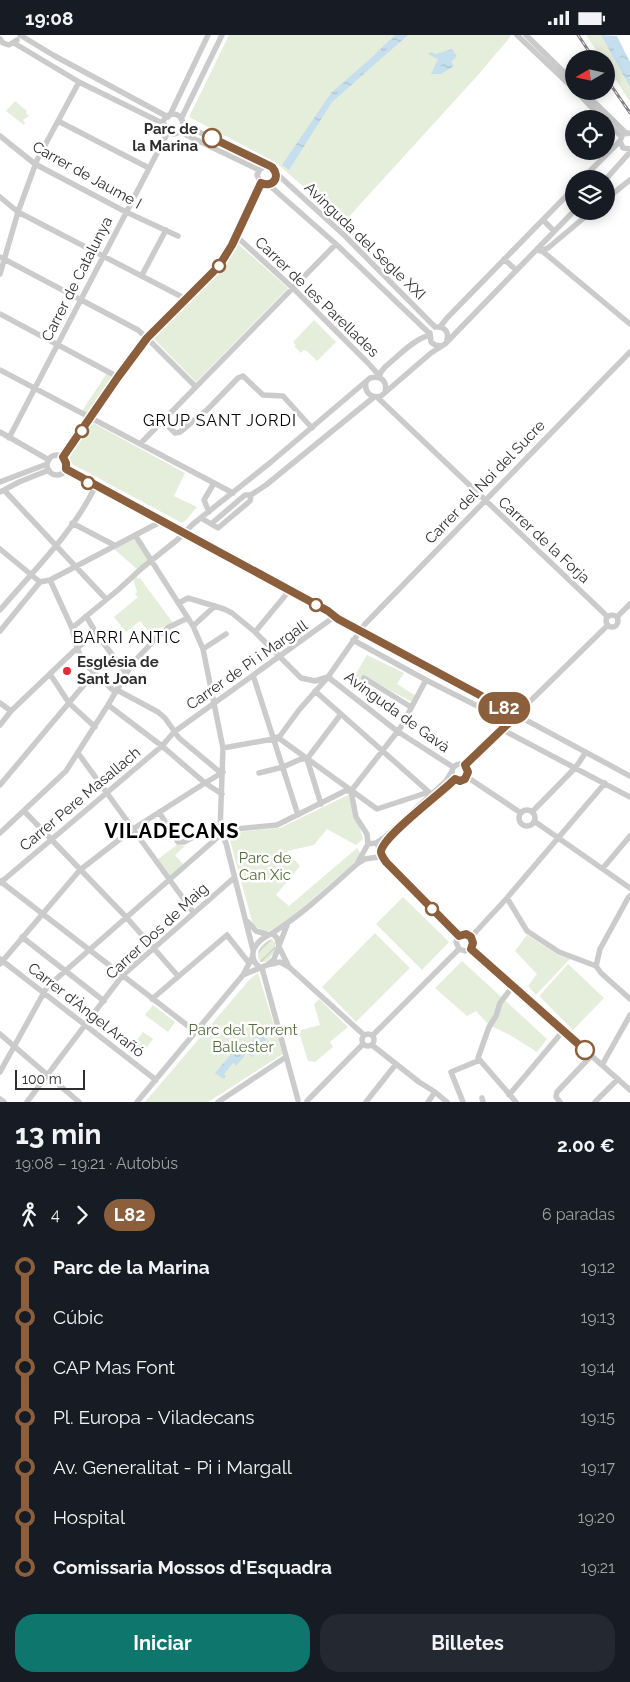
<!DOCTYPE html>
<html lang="es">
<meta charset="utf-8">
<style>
:root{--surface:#171b24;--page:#242831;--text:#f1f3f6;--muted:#9ea1a6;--accent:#0f766e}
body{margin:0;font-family:Raleway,sans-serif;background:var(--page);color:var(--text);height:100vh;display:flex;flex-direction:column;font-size:19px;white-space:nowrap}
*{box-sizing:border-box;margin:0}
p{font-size:16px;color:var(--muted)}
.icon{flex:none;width:28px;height:28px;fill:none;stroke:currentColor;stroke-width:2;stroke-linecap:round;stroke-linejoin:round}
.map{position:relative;height:1067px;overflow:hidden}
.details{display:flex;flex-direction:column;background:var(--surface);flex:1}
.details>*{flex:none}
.badge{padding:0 10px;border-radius:16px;font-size:18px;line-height:32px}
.needle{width:32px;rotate:261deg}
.buttons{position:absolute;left:565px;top:15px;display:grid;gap:10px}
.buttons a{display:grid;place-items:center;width:50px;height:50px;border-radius:50%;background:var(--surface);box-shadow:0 2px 12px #0003;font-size:25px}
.scale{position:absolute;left:15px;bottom:12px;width:70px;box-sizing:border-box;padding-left:5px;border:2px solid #2e2e2e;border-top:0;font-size:14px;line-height:18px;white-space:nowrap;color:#2e2e2e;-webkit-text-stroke:4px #fff;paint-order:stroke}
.map>.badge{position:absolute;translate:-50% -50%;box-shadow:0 0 0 2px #fff}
.legs{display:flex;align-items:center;gap:8px;height:55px;padding:0 15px;font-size:16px}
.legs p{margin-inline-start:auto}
.summary{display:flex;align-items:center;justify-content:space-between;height:85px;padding:0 15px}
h1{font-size:28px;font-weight:700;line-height:38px}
.action{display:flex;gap:10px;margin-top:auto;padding:10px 15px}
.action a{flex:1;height:58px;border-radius:20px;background:var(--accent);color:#fff;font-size:20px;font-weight:700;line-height:58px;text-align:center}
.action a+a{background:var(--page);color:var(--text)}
ul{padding:0 15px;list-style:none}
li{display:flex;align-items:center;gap:18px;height:50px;font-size:19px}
li i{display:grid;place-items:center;width:8px;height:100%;margin:0 6px;background:currentColor}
li i::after{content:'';width:12px;height:12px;margin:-6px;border:4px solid;border-radius:50%;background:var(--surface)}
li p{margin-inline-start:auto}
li:first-child i{background:linear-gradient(#0000 50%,currentColor 0)}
li:last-child i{background:linear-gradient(currentColor 50%,#0000 0)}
.status{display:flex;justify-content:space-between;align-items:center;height:35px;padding:0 25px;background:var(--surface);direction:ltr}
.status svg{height:14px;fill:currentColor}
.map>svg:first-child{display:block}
.green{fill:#e5eddb}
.garden{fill:url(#garden-furrows)}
.water{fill:url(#water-ripples)}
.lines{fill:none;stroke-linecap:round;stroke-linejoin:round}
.minor{stroke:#cbcbcb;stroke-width:5.5}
.rail-casing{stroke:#838383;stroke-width:3}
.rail{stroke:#fff;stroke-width:1;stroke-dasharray:4;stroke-linecap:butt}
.line-1-casing{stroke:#fff;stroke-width:11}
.line-1{stroke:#8b5e3c;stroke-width:8}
.stop-1-dot{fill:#fff;stroke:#8b5e3c;stroke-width:2.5}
.poi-dot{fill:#f02638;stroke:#fff;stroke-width:2}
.labels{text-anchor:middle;stroke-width:5;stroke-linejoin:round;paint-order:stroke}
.stop-label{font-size:15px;font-weight:bold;fill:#2e2e2e;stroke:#fff;text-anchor:end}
.street-label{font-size:15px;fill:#2e2e2e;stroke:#fff}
.poi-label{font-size:15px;font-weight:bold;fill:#2e2e2e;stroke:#fff;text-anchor:start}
.park-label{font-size:15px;fill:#526d39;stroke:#fff}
.neighbourhood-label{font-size:16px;letter-spacing:1px;fill:#000;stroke:#fff}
.district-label{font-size:20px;font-weight:bold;letter-spacing:1px;fill:#000;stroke:#fff}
</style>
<div class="status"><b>19:08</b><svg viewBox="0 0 49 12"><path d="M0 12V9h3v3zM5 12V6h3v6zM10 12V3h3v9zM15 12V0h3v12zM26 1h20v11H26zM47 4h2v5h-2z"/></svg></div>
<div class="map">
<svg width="630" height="1067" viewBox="0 0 630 1067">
<defs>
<pattern id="garden-furrows" width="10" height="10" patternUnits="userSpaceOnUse" patternTransform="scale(1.25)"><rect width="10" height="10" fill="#e5eddb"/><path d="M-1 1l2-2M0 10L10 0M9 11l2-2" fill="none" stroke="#c5ccbc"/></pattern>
<pattern id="water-ripples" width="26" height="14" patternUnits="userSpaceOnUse" patternTransform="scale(1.25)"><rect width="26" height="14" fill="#c6dfee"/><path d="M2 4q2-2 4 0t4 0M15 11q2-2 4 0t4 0" fill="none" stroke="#aac0cc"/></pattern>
</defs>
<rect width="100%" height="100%" fill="#fff"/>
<path class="green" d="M229,0H509L511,1L478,40L344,187L275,127L189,82Z
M586,0H604L630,52V67L609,34L611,32L604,19L600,21Z
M15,66L27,76L26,78L29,81L23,85L25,88L24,90L6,76Z
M237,208L288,253L196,347L153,303L224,231Z
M314,285L336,307L317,326L307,316L303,315L301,318L294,311L296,310L293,307Z
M107,338L112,342L87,380L82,376Z
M93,388L185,438L174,461L197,472L186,485L182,488L72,429L68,422Z
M135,503L144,516L148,525L137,534L114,514Z
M136,541L138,544L140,543L173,588L160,593L152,600L140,586L126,597L114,582L138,562L135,559L137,557L133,543Z
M367,620L404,638L397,649L416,661L412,667L365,642L361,647L354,642Z
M350,759L363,804L356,810L327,794L314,810L287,816L300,831L276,860L289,871L357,813L361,819L353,829L282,890L266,897L253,890L228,798L280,793Z
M178,809L185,811L175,820L183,829L170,841L158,824Z
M403,862L449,907L422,935L376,889Z
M375,898L410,933L356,987L322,952Z
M527,900L558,920L570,924L536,960L528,951L537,939L515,916Z
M462,926L547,1004L537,1017L510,1000L489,990L476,976L467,981L435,953Z
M568,929L604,963L573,995L539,961Z
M258,938L283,1019L208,1067H145L250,944Z
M319,964L348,992L330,1007L333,1012L315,1027L308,1026L300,1000L301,995L320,990L314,969Z
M153,970L175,987L168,997L145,980Z
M143,997L153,1004L138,1024L128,1017Z"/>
<path class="garden" d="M272,904C280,912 272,922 265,927H260C254,917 262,907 272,904Z"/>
<path class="water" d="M395,0H408L332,67L289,135L282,130L331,58L370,24Z
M601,0L617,1L630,27V52Z
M452,14L457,21L451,27L454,31L441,39H431L438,24L428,19L431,17L436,19Z
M258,999L267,1004L252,1022L247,1018L236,1031L233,1028L224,1039L226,1041L224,1044L215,1038L239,1010L245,1014Z"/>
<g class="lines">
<path class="minor" d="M20,0L53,20L168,82
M517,0L574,54
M526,0L574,47
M0,4L3,8L9,10L17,5
M14,8L79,47L164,89
M576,56L603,84
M583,56L626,98
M163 89a10 10 0 1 1 20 0a10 10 0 1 1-20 0Z
M170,80L208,0
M181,84L222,0
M58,86L149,133
M606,87L621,101
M183,89L272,133C280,140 276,149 266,150L260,147L257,140L260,134L267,131
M180,97L259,135
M630,98L623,99L620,106L623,113L630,114
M0,101L35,129L126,177L178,201
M276,138L345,201L435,292
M582,144L620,106
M606,144L630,117
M269,150L336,209L430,299
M0,162L18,177L186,264
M606,164L630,145
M543,185L554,196
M236,201L293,253L368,328L377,338L378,342
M541,215L630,289
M540,216L548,213L592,176
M0,222L138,295L147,303L196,352
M504,224L516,235
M0,239L18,177L37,125L79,47
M142,240L166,195
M0,279L118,342
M437,292C445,292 449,297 447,305
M440,292L447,283L574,153
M430,298L431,307L435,310L441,311
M0,335L233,458
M379,342L381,337L385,332C395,324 417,301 429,301
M366,347C364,357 371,364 381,361L431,318L445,309L574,176
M377,362L608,582
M162,385L175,398L180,397L207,375L238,343L243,341L263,360L283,361L312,393
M0,397L49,425
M9,403L168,97
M140,409L336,209
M47 430a10 10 0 1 1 20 0a10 10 0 1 1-20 0Z
M63,422L118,342L147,303L219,231L232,210L261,148
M66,434L328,576L338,584L630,741
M0,447L47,429
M4,455L106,564
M0,457L19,447L49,435
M209,477L204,465L214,448
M201,483L218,493L250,466L251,460
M72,488L114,510
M211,489L245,460H251L266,450L374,362
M135,500L193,591L203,614L223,713L220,796L226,808L253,915
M0,514L40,547
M50,545L72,593L77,613L84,628L115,657
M179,568L188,563L224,574L232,578L255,597L301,643L315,646L328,642L397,696L453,732
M0,575C33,536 73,498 95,452
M606 586a6 6 0 1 1 12 0a6 6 0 1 1-12 0Z
M86,581L96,598L125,637
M617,582L630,569
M193,591L215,571
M72,593L118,555L142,533L177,505L193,489L271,427L370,343L376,342C384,343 387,349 385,357
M0,596L40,547L50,545L162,486
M255,597L289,556
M353,605L426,645L497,681L506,689
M203,614L226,599
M50,639L69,668L95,692
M253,640L298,780
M364,643L411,672
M117,655L158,677L165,683L179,703L221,738
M315,656L430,758
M0,668L11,676
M0,690L11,676L77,613L96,598
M501,694L630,762
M274,704H280L377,774L429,757
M223,713L273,704L280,701L299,675L328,642L365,589L630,317
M78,718L193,877
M307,724L321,769
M452 737a8 8 0 1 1 16 0a8 8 0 1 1-16 0Z
M465,730L608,590
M259,738L283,732L301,724H307L341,679
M467,742L521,778
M0,750L94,638
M351,756L356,782L367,799L368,809
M437,758L455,744
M222,759L205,748L223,737
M519 783a8 8 0 1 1 16 0a8 8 0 1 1-16 0Z
M24,776L127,883L178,941
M159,777L178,807H184L199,799H216
M532,777L576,732L586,717
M534,786L630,853
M0,798L66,736L108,670L132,629L159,600L169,592L188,583
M381,815L398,796
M381,818L386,827L459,901
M358,827L368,809L376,808L385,802L446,746L451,738
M603,833L630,801
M0,846L196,997
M0,848L162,711L174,697L334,582
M630,861L628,863L600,914L596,931L601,938L630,964
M507,863L527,896L559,917L596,931
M248,887L256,896L269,900
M273,899L277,903L279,912L288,930
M459,901L456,907L459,914L465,916L471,914
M459,901L465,899L471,902L473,908L471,914
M22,902L104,966
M471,902L507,863L605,748
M471,914L630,1055
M0,924L156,1045
M0,929L80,835L133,794L205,748L162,711L108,670
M267,930L280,927L289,932L364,1000
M262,933C254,930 251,921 254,914C259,903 269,901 277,895C305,877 332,851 357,829L365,824L378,822L381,815L376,808
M262,933L298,1065
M243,940L267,930L274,924L287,890
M513,951L500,968L496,981L489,992L478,1023L516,1067
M152,964L227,900L249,928
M362 1005a6 6 0 1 1 12 0a6 6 0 1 1-12 0Z
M0,999L79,1067
M373,1000L459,914
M372,1010L419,1047L435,1057L447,1067
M602,1030L630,980
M0,1037L47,952L226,795L277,790L345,756H351L401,692L426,645
M509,1060L563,996
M482,1063L483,1067
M0,1064L4,1067
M307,1066L363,1009
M27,1067L122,941L235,842
M137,1067L243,940L253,921
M218,1067L286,1022
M366,1067L396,1029
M428,1067L435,1057
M463,1067L451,1037L480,1025
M560,1067L556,1062L557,1057L591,1021
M595,1067L618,1044"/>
<defs>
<path id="rail" d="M578,0L594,24
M606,43L630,78"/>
</defs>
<use href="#rail" class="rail-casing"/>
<use href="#rail" class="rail"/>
</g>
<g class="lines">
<defs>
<path id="line-1" d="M212,103L272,132C281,142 273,153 261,148L232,210L219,231L147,303L118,342L63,422L66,428V434L328,576L338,584L517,680L465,730L468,737L465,744L460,746L455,744C443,757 381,802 381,817C381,820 384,824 386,827L459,901L466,899L471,902L473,908L471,914L585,1015"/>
</defs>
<use href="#line-1" class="line-1-casing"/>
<use href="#line-1" class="line-1"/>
</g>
<g class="stop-1-dot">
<circle cx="212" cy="103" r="9"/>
<circle cx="219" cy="231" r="6"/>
<circle cx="82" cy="396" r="6"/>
<circle cx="88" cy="448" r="6"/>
<circle cx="316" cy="570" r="6"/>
<circle cx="432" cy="874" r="6"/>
<circle cx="585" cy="1015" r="9"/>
</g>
<circle class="poi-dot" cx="67" cy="636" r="5"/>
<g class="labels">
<g class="stop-label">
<text x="198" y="99">Parc de<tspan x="198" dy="17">la Marina</tspan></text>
</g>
<g class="street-label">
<text transform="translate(87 140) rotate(29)" y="5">Carrer de Jaume I</text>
<text transform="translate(365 206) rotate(44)" y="5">Avinguda del Segle XXI</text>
<text transform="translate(77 244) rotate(-63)" y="5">Carrer de Catalunya</text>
<text transform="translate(317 262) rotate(44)" y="5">Carrer de les Parellades</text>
<text transform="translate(485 447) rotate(-46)" y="5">Carrer del Noi del Sucre</text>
<text transform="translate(544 505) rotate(43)" y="5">Carrer de la Forja</text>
<text transform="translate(247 630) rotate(-35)" y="5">Carrer de Pi i Margall</text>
<text transform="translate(397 677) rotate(36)" y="5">Avinguda de Gavà</text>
<text transform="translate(80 764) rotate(-40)" y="5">Carrer Pere Masallach</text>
<text transform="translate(157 896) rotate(-43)" y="5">Carrer Dos de Maig</text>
<text transform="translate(86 975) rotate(38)" y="5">Carrer d'Àngel Arañó</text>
</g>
<g class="poi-label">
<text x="77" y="632">Església de<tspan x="77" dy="17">Sant Joan</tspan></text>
</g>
<g class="park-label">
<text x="265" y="828">Parc de<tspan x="265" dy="17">Can Xic</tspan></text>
<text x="243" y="1000">Parc del Torrent<tspan x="243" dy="17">Ballester</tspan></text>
</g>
<g class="neighbourhood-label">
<text x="220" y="391">GRUP SANT JORDI</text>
<text x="127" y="608">BARRI ANTIC</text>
</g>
<g class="district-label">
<text x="172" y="803">VILADECANS</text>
</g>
</g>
</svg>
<div class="buttons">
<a><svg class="needle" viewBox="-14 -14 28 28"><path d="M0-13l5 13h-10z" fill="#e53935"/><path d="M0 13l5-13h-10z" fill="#9ea1a6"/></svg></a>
<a><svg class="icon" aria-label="locate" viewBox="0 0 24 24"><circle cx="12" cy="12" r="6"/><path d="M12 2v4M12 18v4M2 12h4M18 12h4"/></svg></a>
<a><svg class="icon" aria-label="layers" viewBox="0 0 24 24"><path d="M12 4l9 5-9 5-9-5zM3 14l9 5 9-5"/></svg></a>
</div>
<div class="scale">100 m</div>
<b class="badge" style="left:504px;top:673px;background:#8b5e3c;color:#fff">L82</b>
</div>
<section class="details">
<div class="summary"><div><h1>13 min</h1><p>19:08 – 19:21 · Autobús</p></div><b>2.00 €</b></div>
<div class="legs"><svg class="icon" aria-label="walk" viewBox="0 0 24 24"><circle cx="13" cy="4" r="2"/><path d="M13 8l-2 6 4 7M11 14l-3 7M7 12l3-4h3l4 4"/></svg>4<svg class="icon" aria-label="forward" viewBox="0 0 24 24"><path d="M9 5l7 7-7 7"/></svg><b class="badge" style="background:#8b5e3c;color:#fff">L82</b><p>6 paradas</p></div>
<ul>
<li><i style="color:#8b5e3c"></i><b>Parc de la Marina</b><p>19:12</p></li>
<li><i style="color:#8b5e3c"></i><span>Cúbic</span><p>19:13</p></li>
<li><i style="color:#8b5e3c"></i><span>CAP Mas Font</span><p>19:14</p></li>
<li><i style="color:#8b5e3c"></i><span>Pl. Europa - Viladecans</span><p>19:15</p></li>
<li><i style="color:#8b5e3c"></i><span>Av. Generalitat - Pi i Margall</span><p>19:17</p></li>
<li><i style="color:#8b5e3c"></i><span>Hospital</span><p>19:20</p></li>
<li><i style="color:#8b5e3c"></i><b>Comissaria Mossos d'Esquadra</b><p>19:21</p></li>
</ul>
<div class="action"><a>Iniciar</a><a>Billetes</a></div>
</section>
